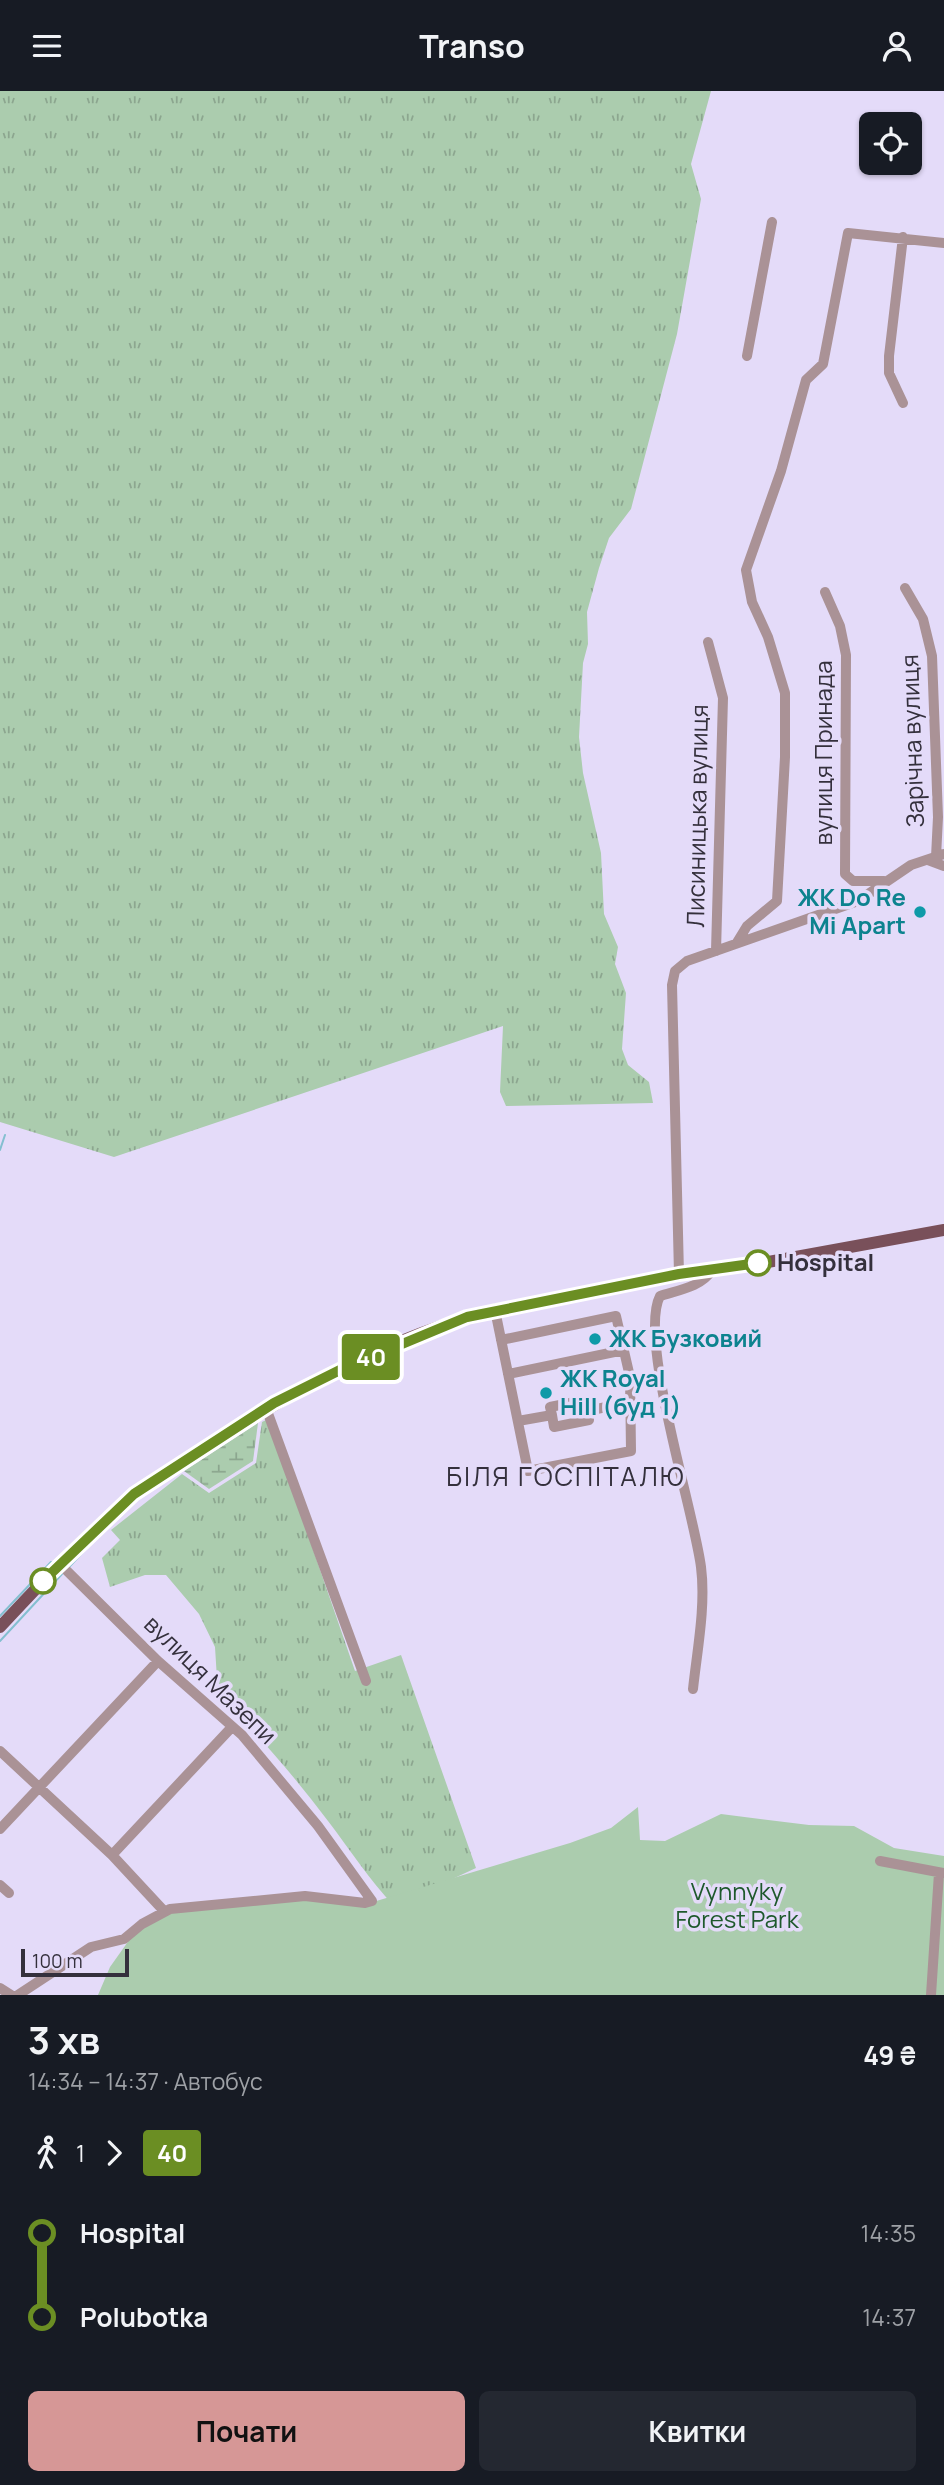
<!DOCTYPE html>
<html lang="uk">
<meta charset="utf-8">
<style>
:root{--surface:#171b24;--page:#242831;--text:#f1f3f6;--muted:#9ea1a6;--accent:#d69796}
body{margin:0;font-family:Manrope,sans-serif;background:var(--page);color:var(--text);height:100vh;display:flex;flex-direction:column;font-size:26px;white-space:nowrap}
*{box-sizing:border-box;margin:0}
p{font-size:23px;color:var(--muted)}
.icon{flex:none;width:38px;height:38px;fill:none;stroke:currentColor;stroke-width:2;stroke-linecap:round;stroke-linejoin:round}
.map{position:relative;height:1904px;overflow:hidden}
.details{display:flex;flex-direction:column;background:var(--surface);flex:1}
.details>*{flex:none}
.badge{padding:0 14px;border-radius:5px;font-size:24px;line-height:46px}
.controls{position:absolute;left:859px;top:21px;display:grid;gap:14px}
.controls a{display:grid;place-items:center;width:63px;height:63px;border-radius:10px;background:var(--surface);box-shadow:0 2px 5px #0004;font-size:35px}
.scale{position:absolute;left:21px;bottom:18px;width:108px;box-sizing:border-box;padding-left:7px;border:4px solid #34303c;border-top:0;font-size:19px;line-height:24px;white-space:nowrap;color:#34303c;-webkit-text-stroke:5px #e4dbf9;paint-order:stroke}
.map>.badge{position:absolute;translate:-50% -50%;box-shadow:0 0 0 4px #fff}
.legs{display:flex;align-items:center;gap:10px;height:77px;padding:0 28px;font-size:23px}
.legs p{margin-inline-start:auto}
.head{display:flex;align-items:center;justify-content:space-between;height:119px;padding:0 28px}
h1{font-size:38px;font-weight:700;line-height:52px}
.action{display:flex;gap:14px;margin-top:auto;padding:14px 28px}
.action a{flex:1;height:80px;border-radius:10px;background:var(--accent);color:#111;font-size:28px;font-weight:700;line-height:80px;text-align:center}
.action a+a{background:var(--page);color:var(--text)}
ul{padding:0 28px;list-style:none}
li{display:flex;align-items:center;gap:24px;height:84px;font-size:26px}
li i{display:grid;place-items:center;width:10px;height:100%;margin:0 9px;background:currentColor}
li i::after{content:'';width:18px;height:18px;margin:-9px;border:5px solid;border-radius:50%;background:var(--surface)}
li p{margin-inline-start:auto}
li:first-child i{background:linear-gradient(#0000 50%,currentColor 0)}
li:last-child i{background:linear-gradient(currentColor 50%,#0000 0)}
header{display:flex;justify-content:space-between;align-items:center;height:91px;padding:0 28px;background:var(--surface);font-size:32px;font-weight:700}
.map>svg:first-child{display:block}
.grass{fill:url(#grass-tufts)}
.wetland{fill:url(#wetland-marsh)}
.park{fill:#abccae}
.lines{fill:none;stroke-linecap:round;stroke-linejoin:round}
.stream{stroke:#84bfd0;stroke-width:2}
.minor{stroke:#aa9296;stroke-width:10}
.major{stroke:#79505a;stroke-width:12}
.line-1-casing{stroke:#fff;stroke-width:16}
.line-1{stroke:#6b8e23;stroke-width:10}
.culture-dot{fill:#0f9aa8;stroke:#e4dbf9;stroke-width:2.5}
.stop-1-dot{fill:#fff;stroke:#6b8e23;stroke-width:3.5}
.labels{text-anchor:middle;stroke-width:7;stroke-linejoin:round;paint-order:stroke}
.street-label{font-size:24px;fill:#34303c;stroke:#e4dbf9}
.culture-label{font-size:24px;font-weight:bold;fill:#0d838f;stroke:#e4dbf9;text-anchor:start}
.stop-label{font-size:24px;font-weight:bold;fill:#34303c;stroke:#e4dbf9;text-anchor:start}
.park-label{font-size:24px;fill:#1e592c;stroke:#e4dbf9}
.neighbourhood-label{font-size:26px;letter-spacing:2px;fill:#34303c;stroke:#e4dbf9}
</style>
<header><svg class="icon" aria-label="menu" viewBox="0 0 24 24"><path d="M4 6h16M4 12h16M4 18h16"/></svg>Transo<svg class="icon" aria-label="person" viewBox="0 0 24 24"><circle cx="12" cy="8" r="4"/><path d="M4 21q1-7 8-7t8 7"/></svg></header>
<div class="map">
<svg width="944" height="1904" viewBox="0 0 944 1904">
<defs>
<pattern id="grass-tufts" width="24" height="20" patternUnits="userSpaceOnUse" patternTransform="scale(1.75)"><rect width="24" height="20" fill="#abccae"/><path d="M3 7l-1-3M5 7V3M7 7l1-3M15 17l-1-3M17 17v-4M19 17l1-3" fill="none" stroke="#8ca68f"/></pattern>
<pattern id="wetland-marsh" width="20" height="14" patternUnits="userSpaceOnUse" patternTransform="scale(1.75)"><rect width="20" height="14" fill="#abccae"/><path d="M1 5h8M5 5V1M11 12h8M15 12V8" fill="none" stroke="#8ca68f"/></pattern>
</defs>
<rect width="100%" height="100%" fill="#e4dbf9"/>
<path class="grass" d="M0,0H711L691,73L701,108L677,243L631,418L609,447L599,477L587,521L588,553L583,572L579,646L583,682L601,762L604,823L618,856L615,873L626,902L622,958L628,974L649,991L653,1012L506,1015L500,1001L503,935L114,1066L0,1031Z
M268,1328L355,1580L401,1564L476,1777L394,1815C369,1788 350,1759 328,1730C294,1685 258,1643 218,1604L215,1556L199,1523L166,1484H145L110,1496L102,1467L120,1449L111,1439L182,1383L209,1402L256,1372L262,1331Z"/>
<path class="wetland" d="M258,1332L253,1370L209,1398L184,1380Z"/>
<path class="park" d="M638,1716L640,1749L665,1750L721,1723L809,1734L854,1735L894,1757L944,1765V1904H98L110,1876L137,1838L167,1820L302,1808L363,1814L570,1752L611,1737Z"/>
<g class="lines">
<path class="stream" d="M0,1059L5,1044
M70,1475L108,1434
M0,1525L51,1471
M0,1550L62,1483"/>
<path class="minor" d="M747,265L772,131
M903,312L889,282V265L903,146
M905,497L923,528L932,565L938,726L936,766
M825,501L840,535L846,564L845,783L853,790H884
M708,551L723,607L716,860
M928,769L944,775
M736,853L747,835L777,810L785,666V602L768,546L752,511L746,479L781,380L806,289L823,273L848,142L944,152
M679,1183L672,894L675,880L687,870L858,810L911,774L944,763
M495,1219C506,1273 517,1326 528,1380L631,1360L630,1286L616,1225L501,1249
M508,1283L624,1259
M266,1317L366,1590
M552,1324L554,1336L589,1329L587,1320
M518,1330L552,1324L550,1316L585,1309L587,1320L630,1311
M693,1598C697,1560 706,1515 701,1476C694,1420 638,1247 660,1205C679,1199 701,1196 712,1179
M0,1660L112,1764L164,1820
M0,1738L158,1570
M112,1764L231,1637
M880,1770L943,1782
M0,1794L9,1802
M0,1897L11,1904
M18,1904L91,1856L124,1848L142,1833L170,1818L305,1805L365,1812L372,1810L318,1735L242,1644L158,1570L60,1473
M931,1904L939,1782"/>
<path class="major" d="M0,1536C42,1491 85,1445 132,1405C151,1388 177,1375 199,1361C289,1302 389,1245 495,1219L679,1183L762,1172L944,1139"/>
</g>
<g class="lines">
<defs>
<path id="line-1" d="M43,1490L134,1403L274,1312L342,1278L467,1226L679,1183L758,1172"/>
</defs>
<use href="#line-1" class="line-1-casing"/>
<use href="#line-1" class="line-1"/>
</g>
<g class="culture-dot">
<circle cx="920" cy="821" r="7"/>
<circle cx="595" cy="1248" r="7"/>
<circle cx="546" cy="1302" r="7"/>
</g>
<g class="stop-1-dot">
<circle cx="758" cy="1172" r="12"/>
<circle cx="43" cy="1490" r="12"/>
</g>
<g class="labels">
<g class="street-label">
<text transform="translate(913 650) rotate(-92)" y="8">Зарічна вулиця</text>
<text transform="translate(824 662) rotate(-90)" y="8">вулиця Принада</text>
<text transform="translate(698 725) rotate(-89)" y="8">Лисиницька вулиця</text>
<text transform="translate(210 1589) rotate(44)" y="8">вулиця Мазепи</text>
</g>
<g class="culture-label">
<text x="906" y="815" text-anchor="end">ЖК Do Re<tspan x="906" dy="28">Mi Apart</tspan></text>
<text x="609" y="1256">ЖК Бузковий</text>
<text x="560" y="1296">ЖК Royal<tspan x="560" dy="28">Hill (буд 1)</tspan></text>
</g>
<g class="stop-label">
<text x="777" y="1180">Hospital</text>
</g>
<g class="park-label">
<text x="737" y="1809">Vynnyky<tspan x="737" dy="28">Forest Park</tspan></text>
</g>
<g class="neighbourhood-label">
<text x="566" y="1395">БІЛЯ ГОСПІТАЛЮ</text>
</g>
</g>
</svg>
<div class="controls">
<a><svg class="icon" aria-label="locate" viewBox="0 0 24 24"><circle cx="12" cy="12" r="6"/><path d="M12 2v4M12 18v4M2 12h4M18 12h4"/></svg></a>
</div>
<div class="scale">100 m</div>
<b class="badge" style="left:371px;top:1266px;background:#6b8e23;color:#fff">40</b>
</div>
<section class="details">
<div class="head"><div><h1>3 хв</h1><p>14:34 – 14:37 · Автобус</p></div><b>49 ₴</b></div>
<div class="legs"><svg class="icon" aria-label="walk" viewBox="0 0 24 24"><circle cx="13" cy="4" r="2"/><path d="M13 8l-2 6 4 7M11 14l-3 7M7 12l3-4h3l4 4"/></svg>1<svg class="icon" aria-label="forward" viewBox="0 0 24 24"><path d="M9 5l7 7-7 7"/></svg><b class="badge" style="background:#6b8e23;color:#fff">40</b></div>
<ul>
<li><i style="color:#6b8e23"></i><b>Hospital</b><p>14:35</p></li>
<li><i style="color:#6b8e23"></i><b>Polubotka</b><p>14:37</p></li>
</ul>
<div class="action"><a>Почати</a><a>Квитки</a></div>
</section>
